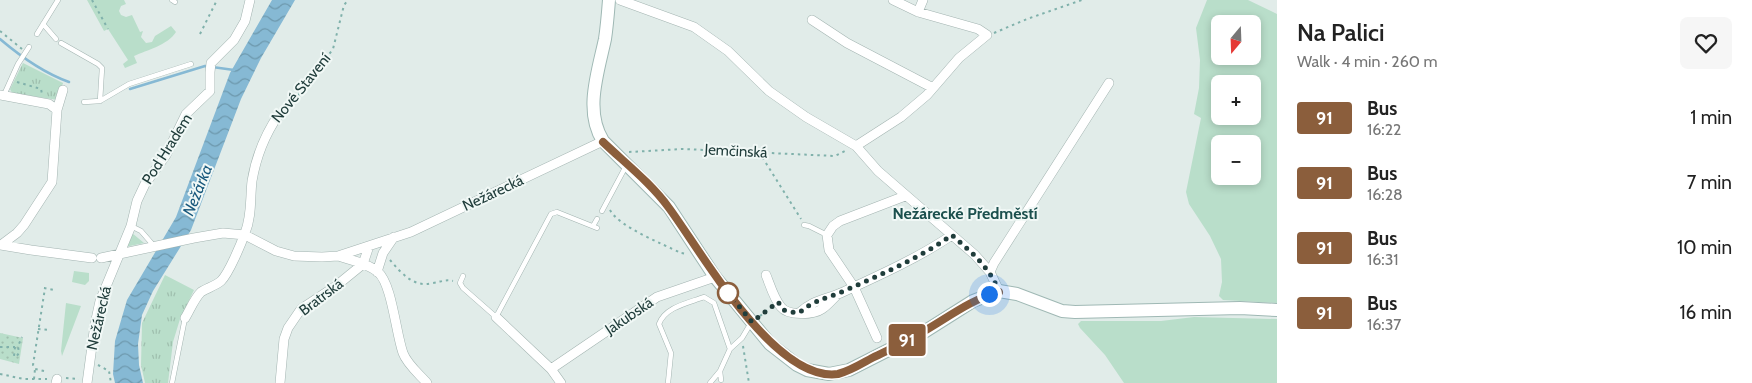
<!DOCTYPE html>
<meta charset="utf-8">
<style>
:root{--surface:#fff;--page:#f6f6f6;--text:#222;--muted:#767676}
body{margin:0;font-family:Cabin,sans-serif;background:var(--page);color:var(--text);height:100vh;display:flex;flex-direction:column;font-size:19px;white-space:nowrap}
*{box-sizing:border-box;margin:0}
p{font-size:16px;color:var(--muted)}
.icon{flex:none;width:28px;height:28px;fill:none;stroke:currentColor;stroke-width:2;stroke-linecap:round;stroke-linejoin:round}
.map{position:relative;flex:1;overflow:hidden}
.drawer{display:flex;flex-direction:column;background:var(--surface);width:475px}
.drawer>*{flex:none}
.badge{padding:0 10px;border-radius:4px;font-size:18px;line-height:32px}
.needle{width:32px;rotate:199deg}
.fabs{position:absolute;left:1211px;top:15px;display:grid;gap:10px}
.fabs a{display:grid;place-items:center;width:50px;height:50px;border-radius:8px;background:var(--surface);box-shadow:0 2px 8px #0003;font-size:25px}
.you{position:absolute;width:25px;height:25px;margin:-12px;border:4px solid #fff;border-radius:50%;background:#1a73e8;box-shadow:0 0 0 8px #1a73e833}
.map>.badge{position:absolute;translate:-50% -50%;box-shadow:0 0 0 2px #fff}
.round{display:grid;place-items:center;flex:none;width:52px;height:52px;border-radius:8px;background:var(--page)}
.head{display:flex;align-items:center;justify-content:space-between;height:85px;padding:0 20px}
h1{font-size:24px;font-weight:600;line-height:38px}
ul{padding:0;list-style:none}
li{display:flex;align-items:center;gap:15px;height:65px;padding:0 20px}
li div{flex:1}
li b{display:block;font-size:19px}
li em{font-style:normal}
li .badge{min-width:55px;font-weight:700;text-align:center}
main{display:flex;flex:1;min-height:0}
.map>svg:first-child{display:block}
.grass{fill:#b9deca;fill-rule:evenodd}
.park{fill:url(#park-tufts)}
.garden{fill:url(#garden-dots)}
.water{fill:url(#water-waves)}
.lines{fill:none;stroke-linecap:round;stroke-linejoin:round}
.stream{stroke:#86b9d4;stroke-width:2.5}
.lane-casing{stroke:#a3b4b1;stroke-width:5.5}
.street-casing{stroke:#a3b4b1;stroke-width:10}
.secondary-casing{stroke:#9fb8b4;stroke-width:14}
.path{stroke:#80b1ab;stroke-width:2;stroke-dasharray:2.5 4;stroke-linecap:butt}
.lane{stroke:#fff;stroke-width:4.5}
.street{stroke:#fff;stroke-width:9}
.secondary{stroke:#fff;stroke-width:12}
.line-casing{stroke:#fff;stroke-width:11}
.line{stroke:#8b5e3c;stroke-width:8}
.walk{stroke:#203d3b;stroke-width:5;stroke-dasharray:0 9}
.stop-dot{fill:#fff;stroke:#8b5e3c;stroke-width:2.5}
.labels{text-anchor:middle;stroke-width:4;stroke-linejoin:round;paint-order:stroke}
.street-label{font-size:15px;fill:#203d3b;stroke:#f1f8f6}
.water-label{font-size:16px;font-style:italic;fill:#18587c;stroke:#f1f8f6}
.neighbourhood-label{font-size:16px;font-weight:bold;fill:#1c504e;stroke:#f1f8f6}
</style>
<main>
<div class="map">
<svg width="1277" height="383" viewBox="0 0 1277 383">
<defs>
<pattern id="park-tufts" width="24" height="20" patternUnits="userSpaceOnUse" patternTransform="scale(1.25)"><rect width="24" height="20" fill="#b9deca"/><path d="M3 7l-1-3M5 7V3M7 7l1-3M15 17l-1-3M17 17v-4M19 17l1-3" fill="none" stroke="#9fbfae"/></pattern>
<pattern id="garden-dots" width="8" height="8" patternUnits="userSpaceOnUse" patternTransform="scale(1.25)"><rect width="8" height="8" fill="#b9deca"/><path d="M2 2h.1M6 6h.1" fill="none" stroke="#9fbfae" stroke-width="1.8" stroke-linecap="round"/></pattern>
<pattern id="water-waves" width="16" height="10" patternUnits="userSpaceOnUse" patternTransform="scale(1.25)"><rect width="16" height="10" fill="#86b9d4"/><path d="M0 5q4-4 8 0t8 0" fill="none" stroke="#6d98ad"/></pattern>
</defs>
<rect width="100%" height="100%" fill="#e1ece9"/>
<path class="grass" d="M87,0H124L126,4L121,6L119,11L121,15L126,17L132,15L140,32L143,31L141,37L146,43L152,42L155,36L171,26L176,32C168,45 147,50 134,56L137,63L125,68L123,64L128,60L108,29L104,31Z
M1207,0H1248L1277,14V303L1223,300L1219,296L1222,282L1221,259L1210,236L1189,204L1186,192L1201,118L1194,114L1199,88L1200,60L1196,28ZM1220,24H1252V56H1220ZM1220,84H1252V116H1220ZM1220,144H1252V176H1220Z
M132,233L144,243L125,247Z
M74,271L89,273V281L85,285L72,282Z
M66,303L81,306L62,356L61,351Z
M1194,317L1277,319V383H1124L1105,355L1080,328L1078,324L1081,321H1161Z"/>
<path class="park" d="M23,63L63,83L58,100L12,93L10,89Z
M165,275L194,290L180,319L173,342L168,383H145L141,365L142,323Z"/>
<path class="garden" d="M0,333L23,338L19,364L0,359Z"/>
<path class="water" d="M272,0H295L261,58L241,99L191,230L153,291L142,315L138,344L139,365L143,383H115L113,374L115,341L127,300L176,217L230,73Z"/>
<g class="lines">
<path class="stream" d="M0,39C20,56 44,73 69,82
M130,89L205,66L234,70"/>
<defs>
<path id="lane" d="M172,0L175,2
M43,24L56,39
M37,34L58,0
M61,43L98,64L102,68L100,101
M4,95L18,64L29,47
M84,102L100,101L129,84L191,64
M602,211L626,166
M804,225L809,226L827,235
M131,226L141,231L154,246
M593,226L597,219
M463,276L460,283L463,288L496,317L551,214L557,212L597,228
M720,371L721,380
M172,383L185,318
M668,383L671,353L659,324C665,307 688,303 704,297L714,303L730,349
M710,383L720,371L730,349L742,338L751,323"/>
<path id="street" d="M620,0L694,27L728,51L769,91L806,117L856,146L878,171L975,255L990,272L999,291
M918,12L923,0
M812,20L847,43L933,88
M0,95L49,104L57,110
M856,146L901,117L927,95L959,58L987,35L978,29L918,12L893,0
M0,245L31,250L92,258
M1,245L17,233L24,225L52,182L57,110L63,90
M338,256C351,260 367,263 378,272C392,284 396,334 403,353C407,364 419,374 427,383
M101,258L194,238L223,233L245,235L276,251L294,256L322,257L338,256L411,232L603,141
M377,272L383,253L394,237
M990,272L994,263L1109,83
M766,275C770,285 774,299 781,307C788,316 813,315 822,309C827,306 832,300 836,296
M799,313C814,299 826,300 843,292C878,276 920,257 952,235
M496,317L551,369L561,383
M185,318C190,310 194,299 201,292C207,288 215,286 221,281C229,273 241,244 245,233C252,216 250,198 252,181C256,157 266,133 279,114
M877,338L854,287L829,250L827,235L833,226L840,221L905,196
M551,369L657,297L715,277
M56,383L57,379
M87,383L95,324L100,301L131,226L137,201L145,184L166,155L186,114L210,91V72L211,63L234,40L245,21L250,0
M280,383L284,339L288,328L301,309L336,286L363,264L369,246"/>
<path id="secondary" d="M609,0C608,13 607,26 605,39C598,72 584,111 603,141L669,207L715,277L770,344L797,365L807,370L829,374L849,370L924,332L973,301L999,291L1017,294L1062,311L1075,312L1240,308L1277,310"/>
</defs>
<use href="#lane" class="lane-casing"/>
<use href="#street" class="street-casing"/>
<use href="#secondary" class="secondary-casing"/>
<path class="path" d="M92,0L108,29
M0,31L22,49
M994,33L1027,19L1082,0
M200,34L217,0
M17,82L41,89L42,94
M285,109L291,105L333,49L344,5L348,0
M629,152L683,149L835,156L847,150
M759,152L801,219
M610,210C619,227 663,244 681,253L687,254
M390,260C402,274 414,288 433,283C441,282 445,279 453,281
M44,288L54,290
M760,316L770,308
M38,329L49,330
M743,346L749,383
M0,347H15
M15,347L14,356L16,357L19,353L18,346L22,337
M98,365L109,371L111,383
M44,371L35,369L33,365L45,288
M0,374L24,379H47
M66,378L79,379
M34,379L35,369"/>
<use href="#lane" class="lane"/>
<use href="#street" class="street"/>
<use href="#secondary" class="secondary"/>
</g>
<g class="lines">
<defs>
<path id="line" d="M603,142C625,163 651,183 669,208C701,251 775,383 838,374C850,371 861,364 872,358C890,349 909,341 926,330C950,316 972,299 999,292"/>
</defs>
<use href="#line" class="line-casing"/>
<use href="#line" class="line"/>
<path class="walk" d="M728,293L752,322L778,302L785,311L799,313C815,299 826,299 844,291C880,275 920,258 952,235C971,252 990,267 999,292L989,294"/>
</g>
<circle class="stop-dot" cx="728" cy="293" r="10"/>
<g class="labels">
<g class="street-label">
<text transform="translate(301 88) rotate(-51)" y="5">Nové Stavení</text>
<text transform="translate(167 149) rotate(-58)" y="5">Pod Hradem</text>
<text transform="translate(736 151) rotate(3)" y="5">Jemčinská</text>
<text transform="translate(493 193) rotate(-25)" y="5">Nežárecká</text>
<text transform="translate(321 297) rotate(-37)" y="5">Bratrská</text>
<text transform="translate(629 316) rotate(-34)" y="5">Jakubská</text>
<text transform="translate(99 318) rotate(-77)" y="5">Nežárecká</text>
</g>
<g class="water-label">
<text transform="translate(197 190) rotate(-68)" y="6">Nežárka</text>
</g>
<g class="neighbourhood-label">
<text x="965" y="219">Nežárecké Předměstí</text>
</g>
</g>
</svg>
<div class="fabs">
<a><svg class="needle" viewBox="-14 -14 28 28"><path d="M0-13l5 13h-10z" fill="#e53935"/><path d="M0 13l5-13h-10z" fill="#767676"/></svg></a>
<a>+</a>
<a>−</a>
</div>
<div class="you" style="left:989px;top:294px"></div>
<b class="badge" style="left:907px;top:340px;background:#8b5e3c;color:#fff">91</b>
</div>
<section class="drawer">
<div class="head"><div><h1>Na Palici</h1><p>Walk · 4 min · 260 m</p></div><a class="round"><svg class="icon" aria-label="heart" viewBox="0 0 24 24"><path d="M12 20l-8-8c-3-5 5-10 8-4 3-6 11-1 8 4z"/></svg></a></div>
<ul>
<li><span class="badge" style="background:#8b5e3c;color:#fff">91</span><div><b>Bus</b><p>16:22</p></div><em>1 min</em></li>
<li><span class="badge" style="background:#8b5e3c;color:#fff">91</span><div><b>Bus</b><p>16:28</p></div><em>7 min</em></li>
<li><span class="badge" style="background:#8b5e3c;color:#fff">91</span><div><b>Bus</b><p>16:31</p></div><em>10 min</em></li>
<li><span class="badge" style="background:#8b5e3c;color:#fff">91</span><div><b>Bus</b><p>16:37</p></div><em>16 min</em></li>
</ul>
</section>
</main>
